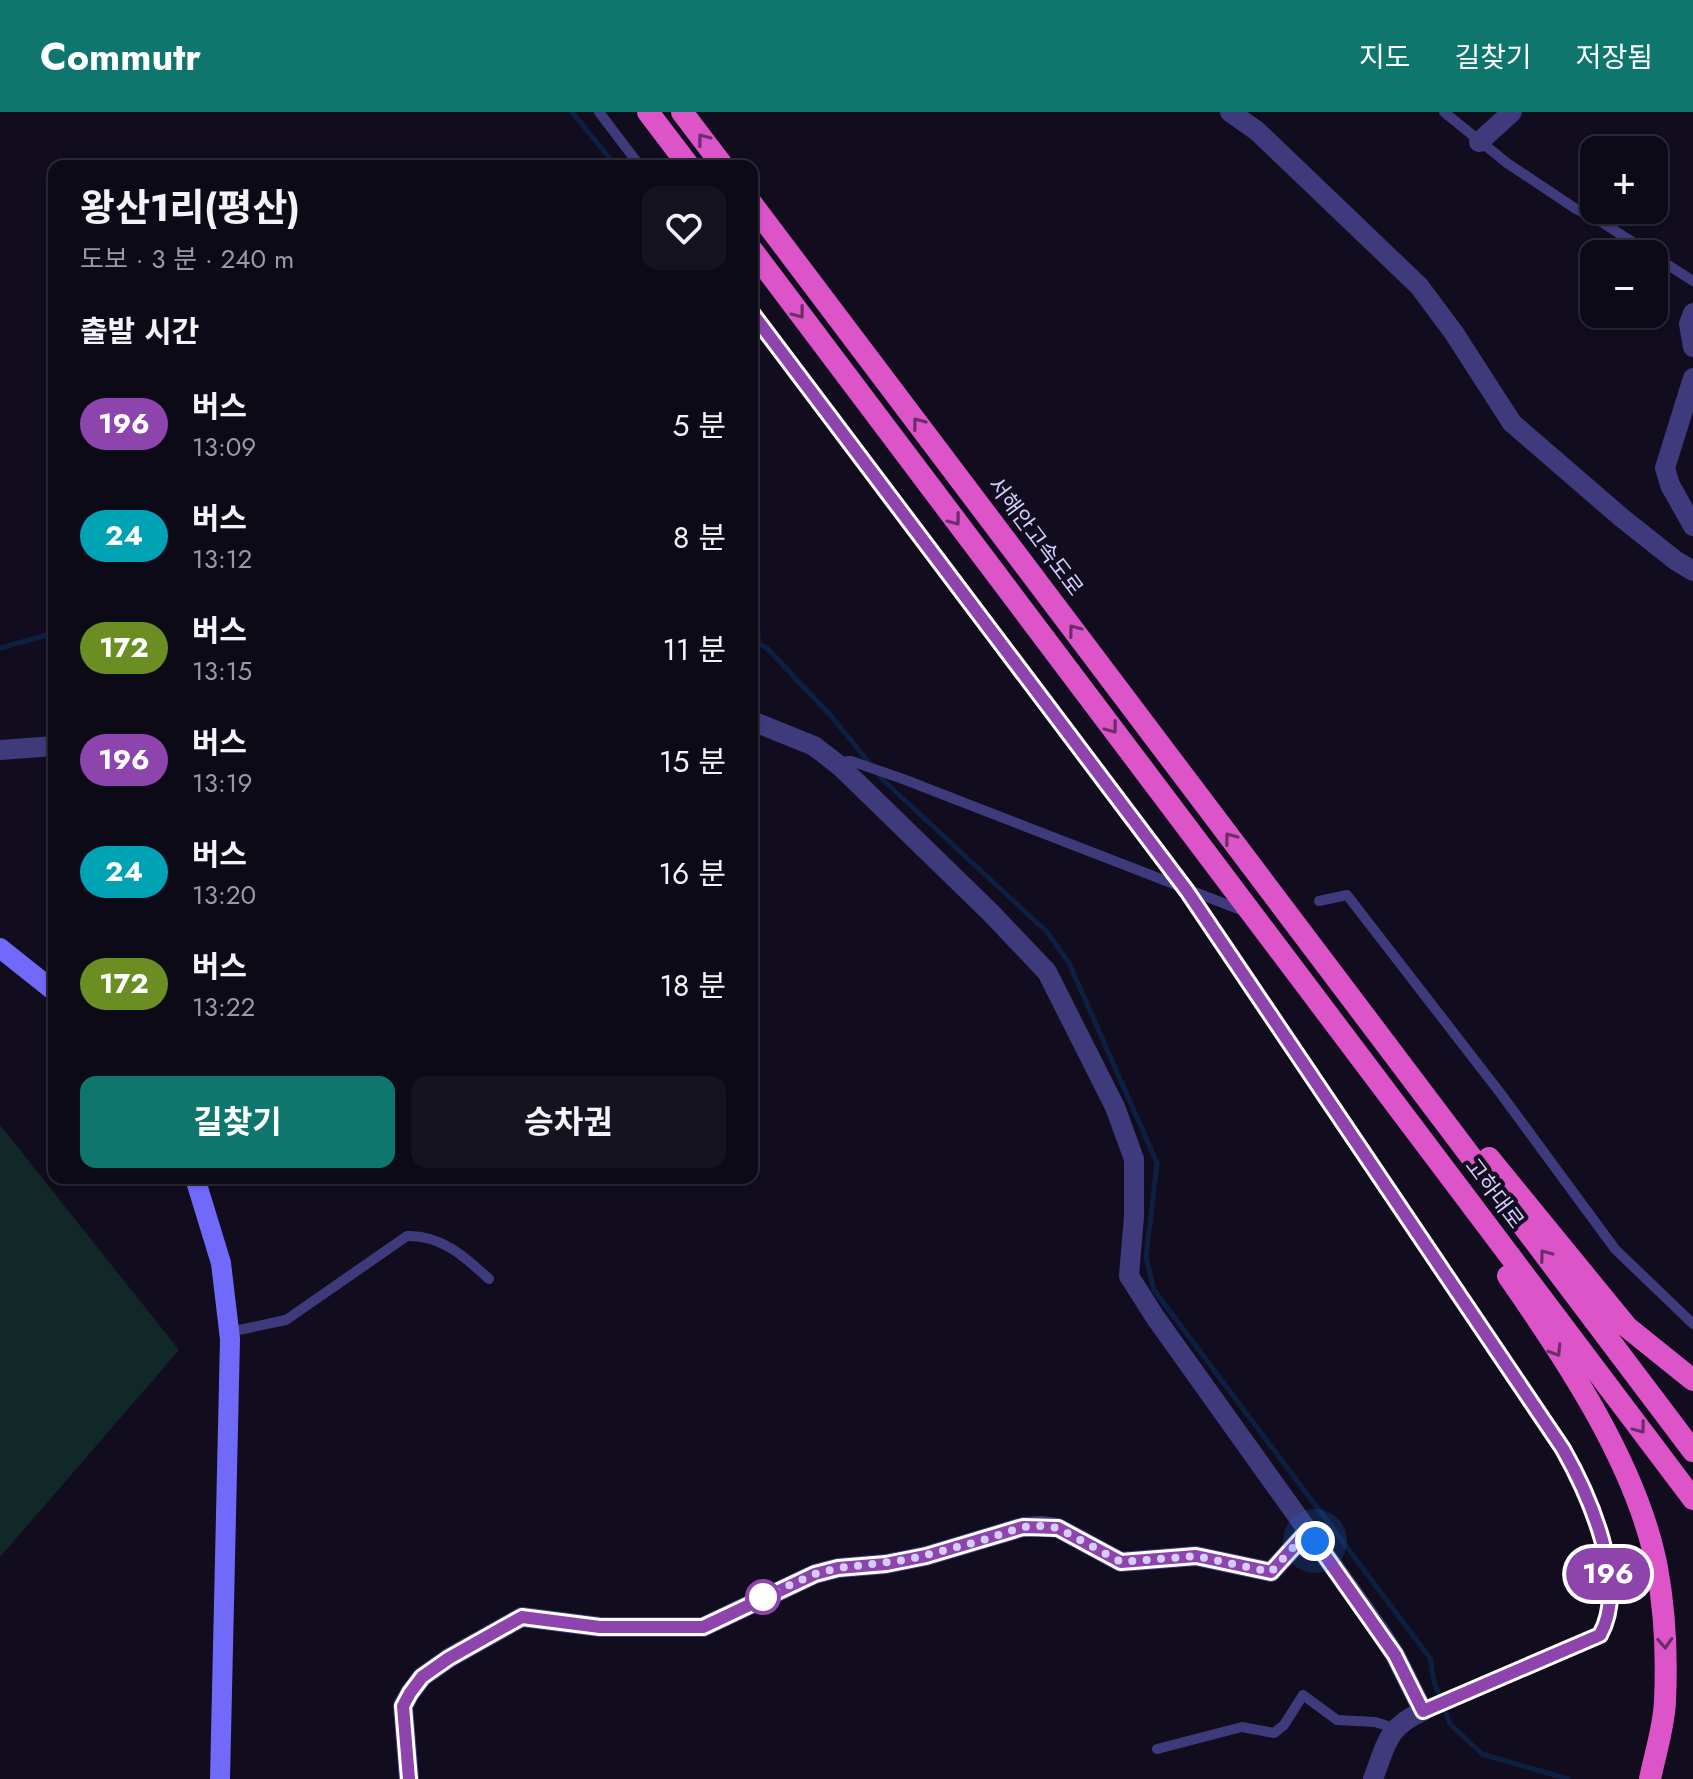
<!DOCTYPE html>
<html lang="ko">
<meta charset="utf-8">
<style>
:root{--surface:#0d0a17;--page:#161320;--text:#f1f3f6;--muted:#9a9aa1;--line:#2d2b36;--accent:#0f766e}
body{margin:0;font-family:Jost,"Noto Sans KR",sans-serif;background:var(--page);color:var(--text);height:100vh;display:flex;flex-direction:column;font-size:30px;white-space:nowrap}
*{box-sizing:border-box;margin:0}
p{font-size:26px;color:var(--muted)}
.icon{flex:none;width:44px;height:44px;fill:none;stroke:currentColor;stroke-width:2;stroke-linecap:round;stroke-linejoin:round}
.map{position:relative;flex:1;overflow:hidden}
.details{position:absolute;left:48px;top:48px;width:710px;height:1024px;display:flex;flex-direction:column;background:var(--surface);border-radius:16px;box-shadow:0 2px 6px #0004,0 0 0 2px var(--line)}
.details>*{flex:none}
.badge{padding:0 16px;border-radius:26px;font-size:28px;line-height:52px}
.controls{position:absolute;left:1580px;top:24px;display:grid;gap:16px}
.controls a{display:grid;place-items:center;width:88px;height:88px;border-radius:16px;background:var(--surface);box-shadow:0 2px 6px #0004,0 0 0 2px var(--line);font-size:40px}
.you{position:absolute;width:40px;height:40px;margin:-20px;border:6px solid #fff;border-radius:50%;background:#1a73e8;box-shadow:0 0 0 12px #1a73e833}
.map>.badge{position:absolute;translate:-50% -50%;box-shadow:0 0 0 4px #fff}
h2{padding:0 32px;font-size:30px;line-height:72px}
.round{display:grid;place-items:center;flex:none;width:84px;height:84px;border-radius:16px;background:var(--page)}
.overview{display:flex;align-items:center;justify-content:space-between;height:136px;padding:0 32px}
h1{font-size:38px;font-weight:700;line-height:60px}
.cta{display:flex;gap:16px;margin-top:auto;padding:16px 32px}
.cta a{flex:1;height:92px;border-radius:16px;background:var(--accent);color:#fff;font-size:32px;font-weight:700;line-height:92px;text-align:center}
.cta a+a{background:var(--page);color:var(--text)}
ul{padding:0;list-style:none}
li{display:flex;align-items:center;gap:24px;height:112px;padding:0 32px}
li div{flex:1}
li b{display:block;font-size:30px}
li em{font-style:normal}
li .badge{min-width:88px;font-weight:700;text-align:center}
header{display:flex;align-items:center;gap:48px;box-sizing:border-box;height:112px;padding:0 40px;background:var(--accent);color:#fff}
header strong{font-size:38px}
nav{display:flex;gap:44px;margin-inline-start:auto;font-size:28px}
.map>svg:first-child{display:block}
.green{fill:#112828}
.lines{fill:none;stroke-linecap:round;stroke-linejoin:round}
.stream{stroke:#0e2042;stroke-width:5}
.service{stroke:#3f3a7c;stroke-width:10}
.minor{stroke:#3f3a7c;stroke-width:20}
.secondary{stroke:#7169f9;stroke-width:20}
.trunk{stroke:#dc54c8;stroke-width:22}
.oneway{stroke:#6c2d6b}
.line-casing{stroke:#fff;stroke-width:18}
.line{stroke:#8e44ad;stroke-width:12}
.walk{stroke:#d4cdfd;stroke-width:8;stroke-dasharray:0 14.4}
.stop-dot{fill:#fff;stroke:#8e44ad;stroke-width:4}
.labels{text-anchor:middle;stroke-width:8;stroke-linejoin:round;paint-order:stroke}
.street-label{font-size:22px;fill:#d4cdfd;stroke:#110d1f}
</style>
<header>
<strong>Commutr</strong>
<nav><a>지도</a><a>길찾기</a><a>저장됨</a></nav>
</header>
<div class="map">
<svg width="1693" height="1667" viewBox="0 0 1693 1667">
<rect width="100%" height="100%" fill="#110d1f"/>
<path class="green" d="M0,1013L179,1238L0,1445Z"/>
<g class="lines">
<path class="stream" d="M572,0L616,54
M752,471L759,532
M752,528L767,536L832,605L883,668L1047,820L1069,851L1157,1051L1146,1145L1154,1178L1430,1546L1434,1570L1450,1612L1482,1642L1568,1667
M0,536L54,521"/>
<path class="service" d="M599,0L640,54
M1444,0L1507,51L1576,97L1600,109L1651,142
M1654,144L1693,169
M752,201L1187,779L1563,1337C1589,1383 1629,1473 1600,1523L1423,1599
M838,650L851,649L903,667L1241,798
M1319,789L1347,783L1501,982L1615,1137L1693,1212
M229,1220L286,1208L407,1124C442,1123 465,1145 489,1167
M1157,1637L1242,1615L1274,1621L1284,1613L1303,1583L1337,1608L1375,1610L1394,1616"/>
<path class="minor" d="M1230,0L1257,19L1419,174L1454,221L1512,311L1622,406L1675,448L1693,459
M1479,30L1512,0
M1693,201L1689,212L1693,235
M1693,266L1665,356L1670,373L1693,414
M752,609L814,634L841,655L991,801L1047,860L1115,995L1134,1047V1104L1129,1164L1155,1205L1378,1517L1395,1543L1423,1599C1386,1616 1387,1631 1373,1667
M0,638L54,634
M409,1667L403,1594L410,1581L422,1565L449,1546L522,1505L600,1515H703L815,1462L838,1456L886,1452L926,1444L1023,1415L1041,1414L1058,1416L1121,1450L1196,1444L1271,1460L1308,1419"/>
<path class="secondary" d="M0,836L54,879
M195,1066L221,1151L230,1227L220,1667"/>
<path class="trunk" d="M648,0L689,54
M682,0L723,54
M752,92L1693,1339
M752,138L1693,1387
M1489,1046L1627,1215L1693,1268
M1508,1164C1566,1247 1638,1355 1657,1456C1665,1499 1667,1545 1665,1589C1664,1615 1655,1642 1650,1667"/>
</g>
<defs><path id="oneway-chevron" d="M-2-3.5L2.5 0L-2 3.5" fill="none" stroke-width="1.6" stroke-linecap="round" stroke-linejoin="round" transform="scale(2)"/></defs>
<g class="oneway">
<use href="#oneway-chevron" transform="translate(703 27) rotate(-127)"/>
<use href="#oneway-chevron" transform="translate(799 201) rotate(53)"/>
<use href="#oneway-chevron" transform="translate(918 311) rotate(-127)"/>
<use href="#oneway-chevron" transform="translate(955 408) rotate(53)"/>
<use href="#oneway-chevron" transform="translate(1074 518) rotate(-127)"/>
<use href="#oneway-chevron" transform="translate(1112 616) rotate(53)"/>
<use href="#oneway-chevron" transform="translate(1230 726) rotate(-127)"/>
<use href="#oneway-chevron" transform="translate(1545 1143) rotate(-127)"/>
<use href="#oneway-chevron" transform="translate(1556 1239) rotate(58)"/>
<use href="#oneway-chevron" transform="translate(1640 1316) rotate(53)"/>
<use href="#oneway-chevron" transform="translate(1665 1531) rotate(87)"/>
</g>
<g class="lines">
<defs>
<path id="line" d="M409,1667L403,1594L410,1581L422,1565L449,1546L522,1505L600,1515H703L815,1462L838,1456L886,1452L926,1444L1023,1415L1058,1416L1121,1450L1196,1444L1271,1460L1308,1419L1395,1543L1423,1599L1600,1523C1629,1472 1589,1383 1563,1337L1187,779L752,201"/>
</defs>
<use href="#line" class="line-casing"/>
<use href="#line" class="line"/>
<path class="walk" d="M763,1485L815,1462L838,1456L906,1448L977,1430L1023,1415L1041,1414L1058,1416L1121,1450L1196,1444L1271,1460L1308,1419L1315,1429"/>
</g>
<circle class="stop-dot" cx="763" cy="1485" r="16"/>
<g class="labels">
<g class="street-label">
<text transform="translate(1036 424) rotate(53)" y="8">서해안고속도로</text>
<text transform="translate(1495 1081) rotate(53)" y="8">고하대로</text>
</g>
</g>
</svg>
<div class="controls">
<a>+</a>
<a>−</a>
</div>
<div class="you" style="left:1315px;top:1429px"></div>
<b class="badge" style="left:1608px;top:1462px;background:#8e44ad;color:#fff">196</b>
<section class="details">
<div class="overview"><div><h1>왕산1리(평산)</h1><p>도보 · 3 분 · 240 m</p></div><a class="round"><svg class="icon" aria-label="heart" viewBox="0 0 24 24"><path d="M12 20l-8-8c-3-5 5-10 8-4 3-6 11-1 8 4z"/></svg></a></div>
<h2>출발 시간</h2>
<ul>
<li><span class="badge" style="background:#8e44ad;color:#fff">196</span><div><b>버스</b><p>13:09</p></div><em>5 분</em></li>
<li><span class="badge" style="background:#00a3b4;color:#fff">24</span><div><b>버스</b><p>13:12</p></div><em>8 분</em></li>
<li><span class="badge" style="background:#6b8e23;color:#fff">172</span><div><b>버스</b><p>13:15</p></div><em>11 분</em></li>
<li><span class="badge" style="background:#8e44ad;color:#fff">196</span><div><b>버스</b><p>13:19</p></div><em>15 분</em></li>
<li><span class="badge" style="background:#00a3b4;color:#fff">24</span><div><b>버스</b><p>13:20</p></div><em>16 분</em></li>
<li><span class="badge" style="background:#6b8e23;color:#fff">172</span><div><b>버스</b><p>13:22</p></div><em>18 분</em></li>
</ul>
<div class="cta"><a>길찾기</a><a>승차권</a></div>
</section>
</div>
